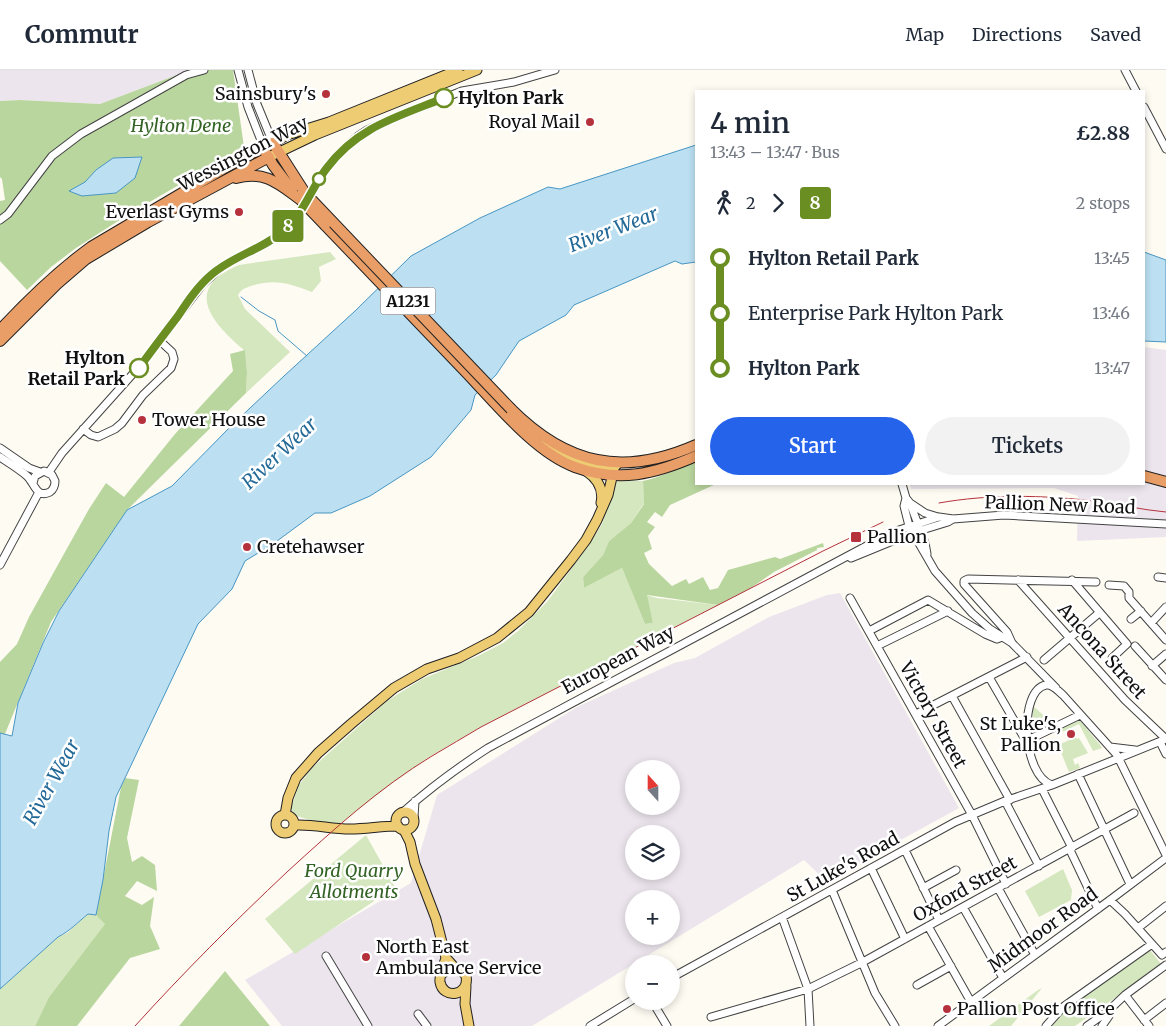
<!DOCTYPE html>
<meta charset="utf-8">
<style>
:root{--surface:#fff;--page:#f2f2f3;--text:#1f2937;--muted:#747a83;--line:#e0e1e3;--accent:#2563eb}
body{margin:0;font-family:Merriweather,serif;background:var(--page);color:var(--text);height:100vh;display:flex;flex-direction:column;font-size:19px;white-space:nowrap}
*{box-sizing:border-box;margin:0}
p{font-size:16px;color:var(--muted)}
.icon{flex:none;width:28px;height:28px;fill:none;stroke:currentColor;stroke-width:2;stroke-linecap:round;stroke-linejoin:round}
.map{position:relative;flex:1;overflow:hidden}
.panel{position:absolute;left:695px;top:20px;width:450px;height:395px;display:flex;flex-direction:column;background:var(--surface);border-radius:0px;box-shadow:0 2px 8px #0003}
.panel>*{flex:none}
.badge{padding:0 10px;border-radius:4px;font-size:18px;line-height:32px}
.needle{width:32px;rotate:339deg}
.buttons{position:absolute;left:625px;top:690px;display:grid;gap:10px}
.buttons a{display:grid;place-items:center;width:55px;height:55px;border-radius:50%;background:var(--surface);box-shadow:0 2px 8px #0003;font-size:25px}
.map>.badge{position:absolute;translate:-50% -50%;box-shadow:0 0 0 2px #fff}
.legs{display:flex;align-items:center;gap:8px;height:55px;padding:0 15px;font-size:16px}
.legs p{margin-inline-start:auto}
.headline{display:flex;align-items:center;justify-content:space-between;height:85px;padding:0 15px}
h1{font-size:28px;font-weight:600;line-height:38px}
.primary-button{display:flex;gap:10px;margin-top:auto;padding:10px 15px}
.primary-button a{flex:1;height:58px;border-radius:30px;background:var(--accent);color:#fff;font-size:20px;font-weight:600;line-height:58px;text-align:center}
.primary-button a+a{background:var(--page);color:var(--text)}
ul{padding:0 15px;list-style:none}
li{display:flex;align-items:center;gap:18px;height:55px;font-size:19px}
li i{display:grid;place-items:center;width:8px;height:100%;margin:0 6px;background:currentColor}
li i::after{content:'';width:12px;height:12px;margin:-6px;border:4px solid;border-radius:50%;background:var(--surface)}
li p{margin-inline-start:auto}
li:first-child i{background:linear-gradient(#0000 50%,currentColor 0)}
li:last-child i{background:linear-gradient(currentColor 50%,#0000 0)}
header{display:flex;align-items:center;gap:30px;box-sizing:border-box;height:70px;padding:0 25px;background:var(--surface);border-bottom:1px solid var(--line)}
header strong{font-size:24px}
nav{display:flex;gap:28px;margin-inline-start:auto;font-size:18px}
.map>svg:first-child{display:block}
.industrial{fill:#ece5ed;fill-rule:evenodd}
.green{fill:#d5e7bf}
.forest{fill:#bad69f}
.water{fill:#bcdff2;stroke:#4896c3}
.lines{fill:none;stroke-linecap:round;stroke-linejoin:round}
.stream{stroke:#4896c3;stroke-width:1}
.minor-casing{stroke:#434343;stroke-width:9}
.major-casing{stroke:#212121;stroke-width:11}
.highway-casing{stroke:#212121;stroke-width:12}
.minor{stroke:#fff;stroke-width:7}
.major{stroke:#edcc74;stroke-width:9}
.highway{stroke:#e99e67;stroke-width:10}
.tram{stroke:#b5323d;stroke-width:1}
.highway-bridge-casing{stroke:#212121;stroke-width:12;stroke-linecap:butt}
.highway-bridge{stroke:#e99e67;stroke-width:10}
.line-1-casing{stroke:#fff;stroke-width:11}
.line-1{stroke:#6b8e23;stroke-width:8}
.poi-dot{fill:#b5323d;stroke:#fff;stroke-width:2}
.stop-1-dot{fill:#fff;stroke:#6b8e23;stroke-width:2.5}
.labels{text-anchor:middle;stroke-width:5;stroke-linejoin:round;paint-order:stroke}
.shield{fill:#fff;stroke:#585858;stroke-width:1}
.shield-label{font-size:16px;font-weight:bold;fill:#101010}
.poi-label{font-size:18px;fill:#101010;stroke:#fff;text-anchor:start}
.stop-label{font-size:18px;font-weight:bold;fill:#101010;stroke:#fff;text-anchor:start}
.park-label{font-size:18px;font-style:italic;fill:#336324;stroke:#fff}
.street-label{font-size:18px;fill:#101010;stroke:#fff}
.water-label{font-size:19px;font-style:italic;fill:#226998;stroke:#fff}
</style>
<header>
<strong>Commutr</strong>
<nav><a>Map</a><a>Directions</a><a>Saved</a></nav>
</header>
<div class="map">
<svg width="1166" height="956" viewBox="0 0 1166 956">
<rect width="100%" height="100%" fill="#fefbf3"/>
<path class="industrial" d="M0,0H190L100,34L20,30L0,31Z
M1144,277L1166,280V467L1077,471L1078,426L1054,418L911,419L910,414H1144Z
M840,523L959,738L826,811L804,790L532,956H282L245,910L411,813L437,725L577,637L674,593L695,588L769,547L827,525ZM634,699H671V736H634ZM634,764H671V801H634ZM634,829H671V866H634Z"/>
<path class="green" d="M330,182L336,189L319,197L321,211L312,222C290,214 277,209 254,215C246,218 242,218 238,225L245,239L290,282L246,323L247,302L245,281C211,252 182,219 239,195Z
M620,410L643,411L644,433L631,453L609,471L603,485L583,507L584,518L622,498L645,554L653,553L646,525L657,528L718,535L481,657L431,686L390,715L340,754L313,751L297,746L292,742L291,738L299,715L312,698L387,631L422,609L478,586L503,573L518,561L547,532L591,472L602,454L616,411Z
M1033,636L1049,650L1048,657L1046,654H1044L1045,658L1042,655L1032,661Z
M1078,648L1101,676L1102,678L1093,681L1079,654L1058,664L1056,660Z
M1076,667L1077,669L1079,668L1088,683L1073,689L1075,695L1078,693L1080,698L1069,702L1058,675Z
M366,765L395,817L295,884L265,849Z
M1063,799L1072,820L1071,830L1039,847L1025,821Z
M88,844L96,845L106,853L49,927L35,956H0V919L58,867L67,863Z
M1149,879L1162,895L1075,956H1052L1063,942L1071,936Z
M1042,918L1011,956H989L1038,920Z"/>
<path class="forest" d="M190,0H233L244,77L129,144L76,178L51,197L27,220L0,191V131L5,130L2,109L0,107V31L20,30L100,34Z
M245,280L247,302L246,323L127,440L51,552L0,676V592L17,574L29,547L65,482L89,439L106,413L124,427L175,364L233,301L230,284Z
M696,391V414H716L670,435L662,447L655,442L647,452L655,457L648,466L652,479L644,483L649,494L672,516L686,509L689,514L703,507L710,520L718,518L728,500L775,487L780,489L823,473L824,477L817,478V480L774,502L751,518L718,535L647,525L653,553L645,554L622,498L584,518L583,507L603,485L609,471L631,453L644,434L643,411C659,408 681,397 696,391Z
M125,708L139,710L127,768L132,792L142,786L155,795L157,821L137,811L125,826L142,835L154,827L150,856L160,879L130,888L77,956H35L49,927L105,854L96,845L121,717Z
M225,901L270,956H179Z"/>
<path class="water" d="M696,75V192L682,194L675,191L574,235L566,245L519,271L496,305L475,325L471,340L431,387L370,426L331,443H315L273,474L245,491L232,519L198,554L116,727L109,761L103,810L96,845L88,844C78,852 70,861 58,867L0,919V663L12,666L18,633L43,573L59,541L127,440L172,416L232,355L284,306L355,241L411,186L480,148L548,117L560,119Z
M142,87L135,108L116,123L82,126L69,121L85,112L96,100L113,88Z
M1144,182L1166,190V272L1144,271Z"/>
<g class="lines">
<path class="stream" d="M241,227L259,241L275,250L278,261L307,286"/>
<defs>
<path id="minor" d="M238,0L248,37L264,78
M248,0L257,34L273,73
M1125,0L1136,21
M1144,37L1166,79
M0,150L8,144L52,86L81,64L186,5L204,0
M83,359L91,365L98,367L115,359L122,353L143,325L171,298L174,289L172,282L159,270
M0,378L29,398L40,402
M0,387C9,393 19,399 27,406C34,412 36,429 50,422C54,419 55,416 55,411L52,405L44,401L35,406L33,413
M49,402L62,383L139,297L202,215L222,197L262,175L284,161L300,143L325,100L338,84L358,66L367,60L384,52L462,21L514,12L555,0
M902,414L906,428L904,436L909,456L935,501L972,543L990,559L1012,573
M906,428L910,433L925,473L927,484
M910,433L925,443L938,447
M851,488L912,463L948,452L953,449
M0,495L39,422
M1158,507L1166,508
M1018,510L1125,630L1166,669
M1072,510L1127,574L1112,588
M1109,515L1124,516L1129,522V528L1166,570
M850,528L972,745L1006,814
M1131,549L1141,541
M1151,553L1166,537
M869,561L928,530L985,564L997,569L1002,567
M877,576L948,541
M1135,576L1166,610
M1044,590L1099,543
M1152,596L1166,584
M989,607L1026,671
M1056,618L1012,573L1007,562L964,514V511L968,509L1096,512
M952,626L1010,730
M916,644L1027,587
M1028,670L1080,645
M1160,672L1166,684
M1110,677L1135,680
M1078,704L1130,814
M1052,715C1022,706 1018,620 1046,615C1053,614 1058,621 1063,625L1117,685L1166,785
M1042,719L1072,778
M1005,731L1039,796
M403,742C430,718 457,698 488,678L870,474L899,460L939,447L953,449L1004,445L1166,454
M414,747L415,731
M905,780L939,850
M1070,780L1098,839
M871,798L905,869
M923,818L956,800
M998,818L1035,885
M832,820L875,923L895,956
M1110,830L1125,844L1162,885L1166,882
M963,837L1003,908
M782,847L808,919L810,956
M928,856L971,932
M1138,858L1166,836
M326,886L368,956
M671,908L955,752L1005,731L1052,715L1166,669
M917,915L951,896
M1125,925L1149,956
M652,931L667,956
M418,944L427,956
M711,947L808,919L861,893L1134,743
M1144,950L1166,933
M590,956L634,929
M938,956L1110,830L1166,788
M1046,956L1063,937L1152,874
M1087,956L1107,942L1125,925L1166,895
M1102,956L1109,946L1107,942"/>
<path id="major" d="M273,73L287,65L329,52L458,0
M269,87L315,65L477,0
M545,370C563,389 585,392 609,399L613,406
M586,401C598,409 604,419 601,433
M396 751a9 9 0 1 1 18 0a9 9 0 1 1-18 0Z
M276 754a9 9 0 1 1 18 0a9 9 0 1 1-18 0Z
M285,745L288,728L296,708L318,683L351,654L394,618L427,599L459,588L497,568L529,542L571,490L586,470L597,450L608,425L614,398L618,393
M295,755C314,754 331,759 350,759C366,759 382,756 398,756
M404,760L410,772L415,794L436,849L446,888L455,898
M442,904C450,896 459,895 466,906C470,926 443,930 440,912C439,905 444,895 446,888
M466,916L465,934L469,956"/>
<path id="highway" d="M266,83L273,95L292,120
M236,108C265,100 279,114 301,130
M325,155C371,203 418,252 464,300C494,331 534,382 575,397C619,413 655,404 696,386
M0,260C28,230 58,201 91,177L238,90L273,73L305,123
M0,271L57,214L86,189L148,152L269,87
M511,339C567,395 623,407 696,375
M1144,406L1166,412"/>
</defs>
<use href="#minor" class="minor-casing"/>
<use href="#major" class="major-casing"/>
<use href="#highway" class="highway-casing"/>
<use href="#minor" class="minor"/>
<use href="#major" class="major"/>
<use href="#highway" class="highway"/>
<path class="tram" d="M939,433C989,424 1043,425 1093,431C1118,434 1142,440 1166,442
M135,956C184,902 235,851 287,802C333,760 379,718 432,686C448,676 465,667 481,657L823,481L883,452"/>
<defs>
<path id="highway-bridge" d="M305,123L511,339
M301,130L325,155"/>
</defs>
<use href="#highway-bridge" class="highway-bridge-casing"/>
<use href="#highway-bridge" class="highway-bridge"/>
</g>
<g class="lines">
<defs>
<path id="line-1" d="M139,298C152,280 165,263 178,246C188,231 198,216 211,205C234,185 264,179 286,159C304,142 311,119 326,99C357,57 397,47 444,28"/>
</defs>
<use href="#line-1" class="line-1-casing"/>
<use href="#line-1" class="line-1"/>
</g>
<g class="poi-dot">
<circle cx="326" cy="24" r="5"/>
<circle cx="590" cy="52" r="5"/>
<circle cx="239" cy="142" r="5"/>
<circle cx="142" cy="350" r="5"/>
<rect x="850" y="461" width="12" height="12" rx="2.5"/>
<circle cx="247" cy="477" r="5"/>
<circle cx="1071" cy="664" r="5"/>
<circle cx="366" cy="887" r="5"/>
<circle cx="947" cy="939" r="5"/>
</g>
<g class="stop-1-dot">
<circle cx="444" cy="28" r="9"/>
<circle cx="319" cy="109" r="6"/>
<circle cx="139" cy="298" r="9"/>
</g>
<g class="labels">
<rect class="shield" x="380.5" y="217.5" width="55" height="27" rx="4"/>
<g class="shield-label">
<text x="408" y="237">A1231</text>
</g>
<g class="poi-label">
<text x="316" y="30" text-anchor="end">Sainsbury's</text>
<text x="580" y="58" text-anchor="end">Royal Mail</text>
<text x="229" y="148" text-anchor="end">Everlast Gyms</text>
<text x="152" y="356">Tower House</text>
<text x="867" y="473">Pallion</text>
<text x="257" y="483">Cretehawser</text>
<text x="1061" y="660" text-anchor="end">St Luke's,<tspan x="1061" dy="21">Pallion</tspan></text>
<text x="376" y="883">North East<tspan x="376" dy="21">Ambulance Service</tspan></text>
<text x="957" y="945">Pallion Post Office</text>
</g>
<g class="stop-label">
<text x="458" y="34">Hylton Park</text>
<text x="125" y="294" text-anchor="end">Hylton<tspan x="125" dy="21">Retail Park</tspan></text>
</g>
<g class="park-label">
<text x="181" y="62">Hylton Dene</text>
<text x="354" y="807">Ford Quarry<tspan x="354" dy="21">Allotments</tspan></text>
</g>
<g class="street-label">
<text transform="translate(243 84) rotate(-27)" y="6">Wessington Way</text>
<text transform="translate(1060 435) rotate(2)" y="6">Pallion New Road</text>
<text transform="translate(1102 581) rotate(48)" y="6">Ancona Street</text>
<text transform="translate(618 590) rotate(-28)" y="6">European Way</text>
<text transform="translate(933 645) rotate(61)" y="6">Victory Street</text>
<text transform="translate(843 797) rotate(-29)" y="6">St Luke's Road</text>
<text transform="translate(965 819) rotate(-29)" y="6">Oxford Street</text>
<text transform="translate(1043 860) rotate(-36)" y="6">Midmoor Road</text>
</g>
<g class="water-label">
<text transform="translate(613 159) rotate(-21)" y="7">River Wear</text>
<text transform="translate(279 383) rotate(-43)" y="7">River Wear</text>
<text transform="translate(51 712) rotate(-61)" y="7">River Wear</text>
</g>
</g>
</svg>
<div class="buttons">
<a><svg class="needle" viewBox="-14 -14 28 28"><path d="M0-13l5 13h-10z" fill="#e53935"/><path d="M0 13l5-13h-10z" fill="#747a83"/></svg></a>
<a><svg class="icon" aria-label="layers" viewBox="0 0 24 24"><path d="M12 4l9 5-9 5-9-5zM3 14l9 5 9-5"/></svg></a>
<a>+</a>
<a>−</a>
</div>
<b class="badge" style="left:288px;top:156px;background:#6b8e23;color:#fff">8</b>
<section class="panel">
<div class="headline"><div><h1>4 min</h1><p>13:43 – 13:47 · Bus</p></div><b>£2.88</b></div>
<div class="legs"><svg class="icon" aria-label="walk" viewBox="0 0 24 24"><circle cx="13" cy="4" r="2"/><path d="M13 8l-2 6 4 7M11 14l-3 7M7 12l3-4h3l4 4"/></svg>2<svg class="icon" aria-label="forward" viewBox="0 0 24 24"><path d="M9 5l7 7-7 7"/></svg><b class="badge" style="background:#6b8e23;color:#fff">8</b><p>2 stops</p></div>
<ul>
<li><i style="color:#6b8e23"></i><b>Hylton Retail Park</b><p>13:45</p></li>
<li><i style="color:#6b8e23"></i><span>Enterprise Park Hylton Park</span><p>13:46</p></li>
<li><i style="color:#6b8e23"></i><b>Hylton Park</b><p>13:47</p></li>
</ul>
<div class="primary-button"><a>Start</a><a>Tickets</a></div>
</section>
</div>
